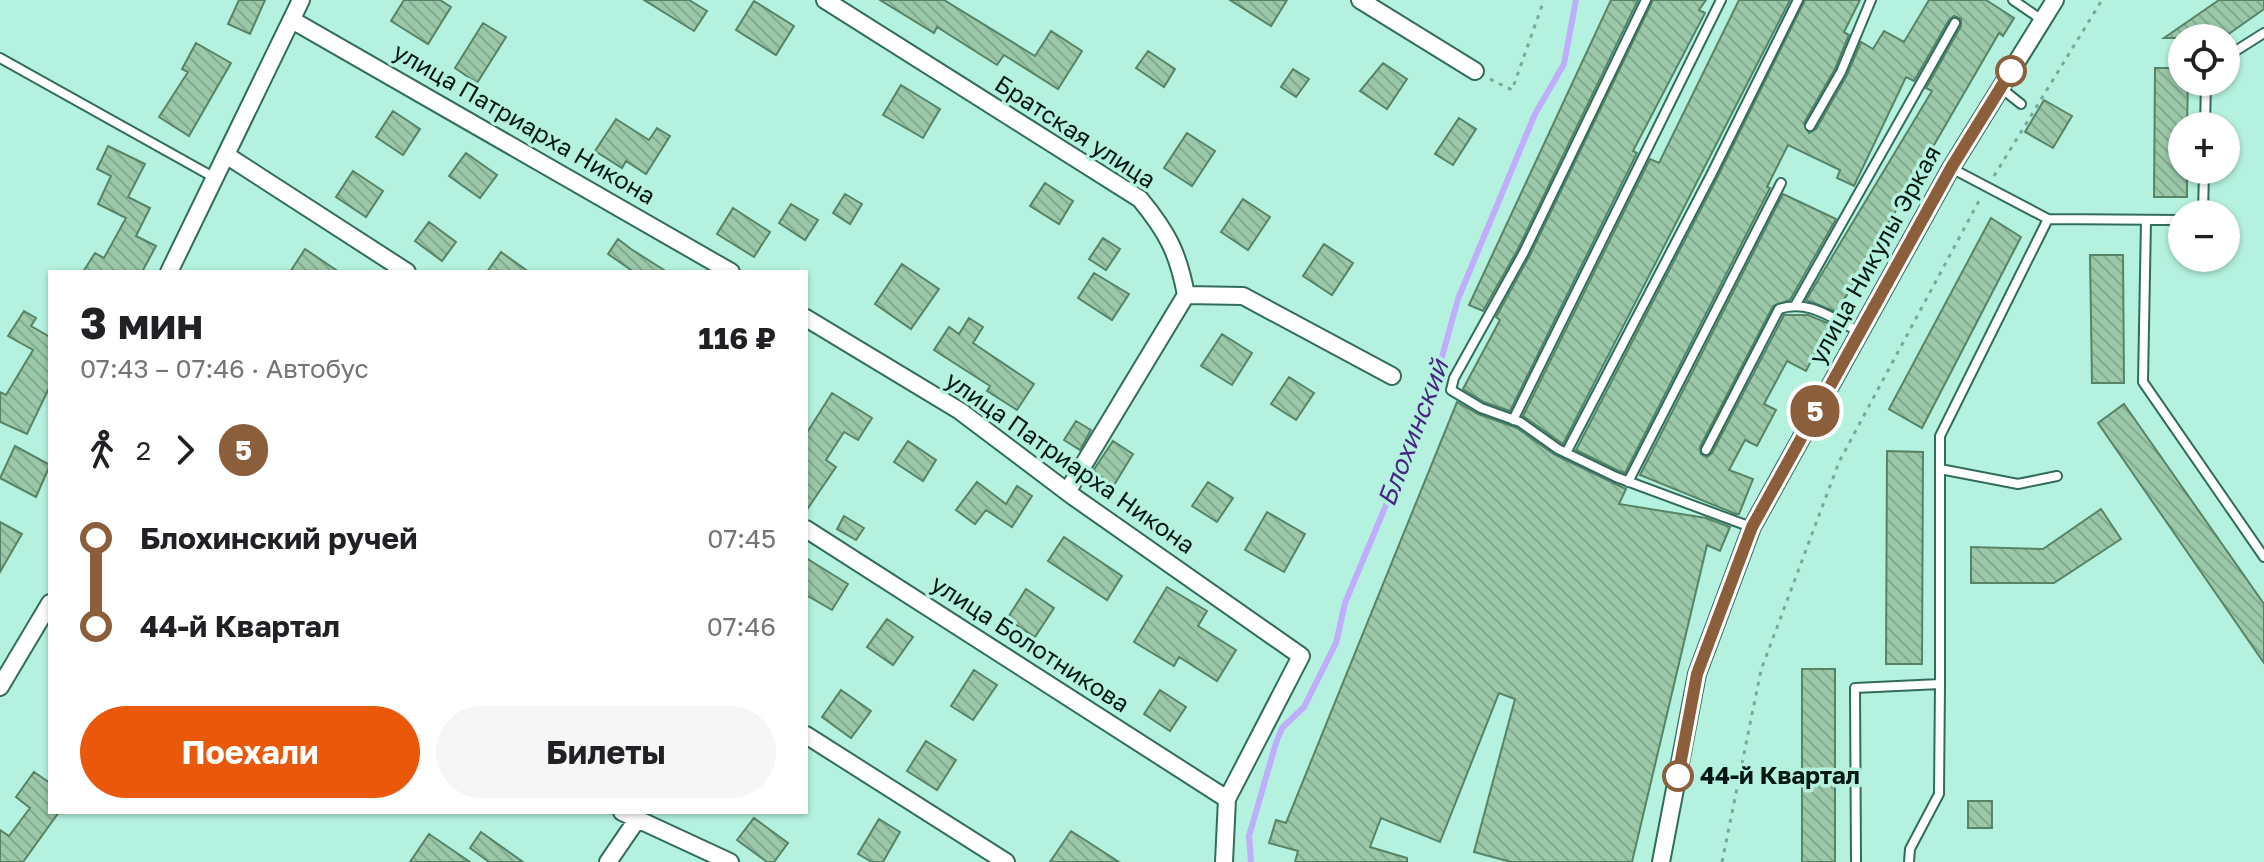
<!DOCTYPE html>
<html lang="ru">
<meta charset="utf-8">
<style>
:root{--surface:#fff;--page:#f6f6f6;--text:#202124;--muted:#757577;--accent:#ea580c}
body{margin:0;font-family:"Golos Text",sans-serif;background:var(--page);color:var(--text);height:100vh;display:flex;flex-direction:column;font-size:30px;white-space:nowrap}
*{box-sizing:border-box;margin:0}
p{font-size:26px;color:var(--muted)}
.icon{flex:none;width:44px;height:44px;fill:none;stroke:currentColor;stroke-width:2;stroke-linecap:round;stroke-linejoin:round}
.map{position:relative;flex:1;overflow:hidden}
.sheet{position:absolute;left:48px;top:270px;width:760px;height:544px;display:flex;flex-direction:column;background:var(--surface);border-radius:0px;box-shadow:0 2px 6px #0004}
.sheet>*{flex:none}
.badge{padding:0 16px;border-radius:26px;font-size:28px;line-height:52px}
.tools{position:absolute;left:2168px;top:24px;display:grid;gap:16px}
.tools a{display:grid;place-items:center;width:72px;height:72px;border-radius:50%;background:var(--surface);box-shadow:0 2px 6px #0004;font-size:40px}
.map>.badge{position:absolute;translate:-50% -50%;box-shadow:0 0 0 4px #fff}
.legs{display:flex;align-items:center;gap:12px;height:88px;padding:0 32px;font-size:26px}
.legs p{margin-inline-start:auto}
.head{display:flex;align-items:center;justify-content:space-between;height:136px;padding:0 32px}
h1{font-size:44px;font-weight:700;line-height:60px}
.action{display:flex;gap:16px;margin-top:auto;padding:16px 32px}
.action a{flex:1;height:92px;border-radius:48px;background:var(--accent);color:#fff;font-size:32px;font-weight:700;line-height:92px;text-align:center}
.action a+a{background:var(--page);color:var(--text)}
ul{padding:0 32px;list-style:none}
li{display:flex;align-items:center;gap:28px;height:88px;font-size:30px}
li i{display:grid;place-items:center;width:12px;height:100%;margin:0 10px;background:currentColor}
li i::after{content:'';width:20px;height:20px;margin:-10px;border:6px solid;border-radius:50%;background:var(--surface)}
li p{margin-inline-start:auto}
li:first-child i{background:linear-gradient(#0000 50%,currentColor 0)}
li:last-child i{background:linear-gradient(currentColor 50%,#0000 0)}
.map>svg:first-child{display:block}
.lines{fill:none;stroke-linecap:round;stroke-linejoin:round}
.stream{stroke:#bfadfd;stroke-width:6}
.building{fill:url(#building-back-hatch);stroke:#578466;stroke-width:2}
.lane-casing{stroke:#316c5d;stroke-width:12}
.street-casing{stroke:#316c5d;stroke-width:20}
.path{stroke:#78a99a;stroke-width:3;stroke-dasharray:4 6;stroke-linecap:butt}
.lane{stroke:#fff;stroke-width:8}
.street{stroke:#fff;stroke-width:16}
.line-1-casing{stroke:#fff;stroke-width:18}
.line-1{stroke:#8b5e3c;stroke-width:12}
.stop-1-dot{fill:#fff;stroke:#8b5e3c;stroke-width:4}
.labels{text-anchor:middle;stroke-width:7;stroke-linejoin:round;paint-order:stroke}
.street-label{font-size:24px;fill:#011812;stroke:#b4f2df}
.stop-label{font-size:24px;font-weight:bold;fill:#011812;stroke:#b4f2df;text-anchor:start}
.water-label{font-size:26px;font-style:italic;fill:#462781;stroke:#b4f2df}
</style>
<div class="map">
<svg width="2264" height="862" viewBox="0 0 2264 862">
<defs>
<pattern id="building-back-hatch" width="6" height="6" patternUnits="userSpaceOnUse" patternTransform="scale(2)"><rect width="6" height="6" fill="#9ac8a8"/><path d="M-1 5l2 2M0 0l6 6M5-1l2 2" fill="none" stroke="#83ab90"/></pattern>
</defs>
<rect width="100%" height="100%" fill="#b4f2df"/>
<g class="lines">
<path class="stream" d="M1251,862L1249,836L1276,743L1282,728L1304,707L1336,643L1345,603L1430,400L1458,299L1535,114L1564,64L1576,0"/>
</g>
<path class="building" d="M239,0H265L250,34L228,24Z
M404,0H440L451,7L428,44L391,21Z
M644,0H689L707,11L694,31Z
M880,0H944L1035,56L1051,31L1082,51L1058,89L1004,55L997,65L937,27L934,33Z
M1230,0H1287L1271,26Z
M1611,0H1638L1518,249L1483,311L1469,305Z
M1653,0H1706L1699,10L1705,13L1633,151L1637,153L1510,411L1484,402L1463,389L1500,320L1496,317L1530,255Z
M1739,0H1790L1563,444L1523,416L1650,159L1659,163Z
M1805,0H1860L1844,32L1849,35L1835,69L1804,123L1809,133L1816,129L1847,75L1861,42L1873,49L1884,31L1904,42L1929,0H1986L2014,18L2003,36L1999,33L1837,312L1806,300L1932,91L1926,88L1961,26V19L1954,16L1949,20L1914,81L1906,77L1854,186L1837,178L1840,170L1788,145L1767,187L1770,188L1625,473L1619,471L1576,450L1717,178Z
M2219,0H2264V9L2223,38H2164Z
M754,1L794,26L776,55L736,30Z
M483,23L506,37L477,83L455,68Z
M196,43L231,63L189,136L159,117L188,72L182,69Z
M1148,51L1175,69L1164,87L1136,68Z
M1383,63L1407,79L1387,109L1360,91Z
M2155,68H2182V82H2188L2187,126H2182V170H2187V197H2154Z
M1293,69L1309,79L1296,97L1281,87Z
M901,85L940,109L923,138L883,115Z
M2044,100L2072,116L2053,148L2025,132Z
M393,111L420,129L403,155L376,137Z
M1459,118L1476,129L1453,165L1435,154Z
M616,119L649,140L657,128L670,136L646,174L626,161L622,168L595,151Z
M1187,133L1215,151L1192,186L1164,168Z
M108,146L145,164L128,197L150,208L136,236L156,246L142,272H83L95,253L104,258L126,218L98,204L111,176L97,169Z
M466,153L497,175L480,198L449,176Z
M353,171L383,191L366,217L336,197Z
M1045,183L1073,201L1059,224L1030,206Z
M845,194L862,204L850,224L833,213Z
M1783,194L1836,219L1790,300L1773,306L1700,447L1701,454L1707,457L1712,453L1784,315H1808L1830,324L1806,371L1787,361L1764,404L1776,410L1757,446L1745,440L1729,470L1753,479L1739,514H1736L1640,475Z
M1243,199L1270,217L1248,250L1221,232Z
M791,204L818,220L805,240L779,223Z
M733,208L770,232L754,257L717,234Z
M1991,218L2021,237L1922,428L1889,409Z
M429,222L456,242L442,261L415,241Z
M1103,238L1120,249L1106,270L1089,259Z
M618,239L631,249L667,272H634L608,254Z
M1324,244L1353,263L1332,295L1303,276Z
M305,249L339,272H290Z
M501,252L529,272H487Z
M2090,255H2123L2124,383H2092Z
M902,264L939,289L911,329L875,304Z
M1094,273L1129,294L1112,320L1078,298Z
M24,311L36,318L31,326L50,337V386L27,434L0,422V392L6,395L33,350L8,336Z
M969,318L983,327L973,343L1034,384L1017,410L987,391L990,386L934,350L949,327L959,334Z
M1222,334L1252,353L1232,385L1201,366Z
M1289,377L1314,393L1296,420L1271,404Z
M832,393L872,418L858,440L844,432L826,460L836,467L806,511V434Z
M1457,402L1478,414L1517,428L1555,455L1626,489L1619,504L1706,518L1730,527L1720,551L1707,545L1632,862H1511L1474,852L1515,699L1499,693L1440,842L1381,818L1370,847L1407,858V862H1295L1298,851L1269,843L1276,820L1286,823Z
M2124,404L2264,604V663L2098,423Z
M1076,421L1091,430L1080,450L1064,440Z
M908,441L936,460L923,481L894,462Z
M1113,441L1133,454L1114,485L1093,471Z
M15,446L50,465L36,497L0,478Z
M1887,451L1923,452L1922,664H1886Z
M977,482L1006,504L1017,486L1032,496L1012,527L986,510L975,524L956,510Z
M1208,482L1233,498L1217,522L1192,506Z
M2101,509L2121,539L2054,583H1971V547L2043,549Z
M1267,512L1305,534L1284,572L1245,550Z
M844,516L864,528L856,540L837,529Z
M0,522L22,534L0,572Z
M1064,537L1122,576L1107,600L1048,561Z
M806,558L848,584L832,610L806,595Z
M1167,587L1207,611L1198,626L1236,650L1217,681L1179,657L1174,666L1134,642Z
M1026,589L1054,608L1035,637L1007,619Z
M887,619L913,637L893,665L867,647Z
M1802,669H1835V862H1802Z
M974,670L997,685L973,720L951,706Z
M841,690L871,711L851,738L822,717Z
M1160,690L1186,707L1170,731L1144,714Z
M926,741L956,760L937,790L907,771Z
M34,772L50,783V812H59L23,862H0V830L9,836L30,808L16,797Z
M1968,801H1992V828H1968Z
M754,818L788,843L774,862H767L737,840Z
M879,819L900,832L883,862H872L858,854Z
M1071,831L1119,862H1050Z
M481,832L523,862H489L470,848Z
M429,834L470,862H410Z"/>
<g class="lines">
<defs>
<path id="lane" d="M1646,0L1524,252L1454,378L1451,390L1481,408L1520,422L1558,449L1616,477L1751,527
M2013,0L2042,20
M2226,57L2264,33
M0,58L215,178
M2001,88L2021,104
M1810,126L1841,72L1871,0
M2205,126L2206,82
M2203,214L2204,170
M2048,219L2182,220
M2146,220L2143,382L2264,557
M1796,304L1955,23
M1513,420L1721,0
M1706,450L1779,309C1809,299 1831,318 1858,331
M1566,453L1711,175L1798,0
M1940,469L2018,484L2057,476
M1628,482L1781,183
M1856,862L1855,688L1940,684V436L2048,219L1951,168
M1909,862L1910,849L1939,794L1940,684"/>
<path id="street" d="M825,0L1140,199C1167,232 1178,252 1186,295L1243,296L1392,376
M1360,0L1475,71
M292,20L731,272
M226,155L407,272
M169,272L301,0
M806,318L960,411L1074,497L1301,656L1227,799L1224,862
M1067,492L1186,295
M806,529L1227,799
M0,687L50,603
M806,735L1006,862
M622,812L730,862
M608,862L636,821
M1661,862L1697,674L1752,527L1951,168L2055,0"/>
</defs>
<use href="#lane" class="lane-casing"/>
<use href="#street" class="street-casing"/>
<path class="path" d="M1490,79L1512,90L1544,0
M1994,176L2102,0
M1722,862L1761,670L1839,462L1980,199"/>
<use href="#lane" class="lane"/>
<use href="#street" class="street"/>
</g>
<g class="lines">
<defs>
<path id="line-1" d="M1678,776L1697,674L1752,527L1951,168L2011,71"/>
</defs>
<use href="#line-1" class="line-1-casing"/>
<use href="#line-1" class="line-1"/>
</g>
<g class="stop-1-dot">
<circle cx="2011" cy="71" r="14"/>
<circle cx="1678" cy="776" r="14"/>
</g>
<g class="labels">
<g class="street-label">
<text transform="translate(524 124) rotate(30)" y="8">улица Патриарха Никона</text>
<text transform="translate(1075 132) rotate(33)" y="8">Братская улица</text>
<text transform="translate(1875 255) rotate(-61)" y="8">улица Никулы Эркая</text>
<text transform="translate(1070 463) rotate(35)" y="8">улица Патриарха Никона</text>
<text transform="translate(1030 644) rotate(33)" y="8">улица Болотникова</text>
</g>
<g class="stop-label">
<text x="1700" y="784">44-й Квартал</text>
</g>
<g class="water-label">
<text transform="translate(1413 433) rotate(-69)" y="9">Блохинский</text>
</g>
</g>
</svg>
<div class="tools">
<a><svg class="icon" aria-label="locate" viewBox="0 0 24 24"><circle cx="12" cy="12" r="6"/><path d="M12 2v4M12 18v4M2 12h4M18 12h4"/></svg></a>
<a>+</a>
<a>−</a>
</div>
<b class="badge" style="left:1815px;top:411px;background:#8b5e3c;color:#fff">5</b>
<section class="sheet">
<div class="head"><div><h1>3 мин</h1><p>07:43 – 07:46 · Автобус</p></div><b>116 ₽</b></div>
<div class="legs"><svg class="icon" aria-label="walk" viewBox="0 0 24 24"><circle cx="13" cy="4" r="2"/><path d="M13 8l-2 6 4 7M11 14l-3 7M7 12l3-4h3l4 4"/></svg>2<svg class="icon" aria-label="forward" viewBox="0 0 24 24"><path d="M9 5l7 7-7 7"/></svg><b class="badge" style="background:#8b5e3c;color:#fff">5</b></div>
<ul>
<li><i style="color:#8b5e3c"></i><b>Блохинский ручей</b><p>07:45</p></li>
<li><i style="color:#8b5e3c"></i><b>44-й Квартал</b><p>07:46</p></li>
</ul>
<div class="action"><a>Поехали</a><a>Билеты</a></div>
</section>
</div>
